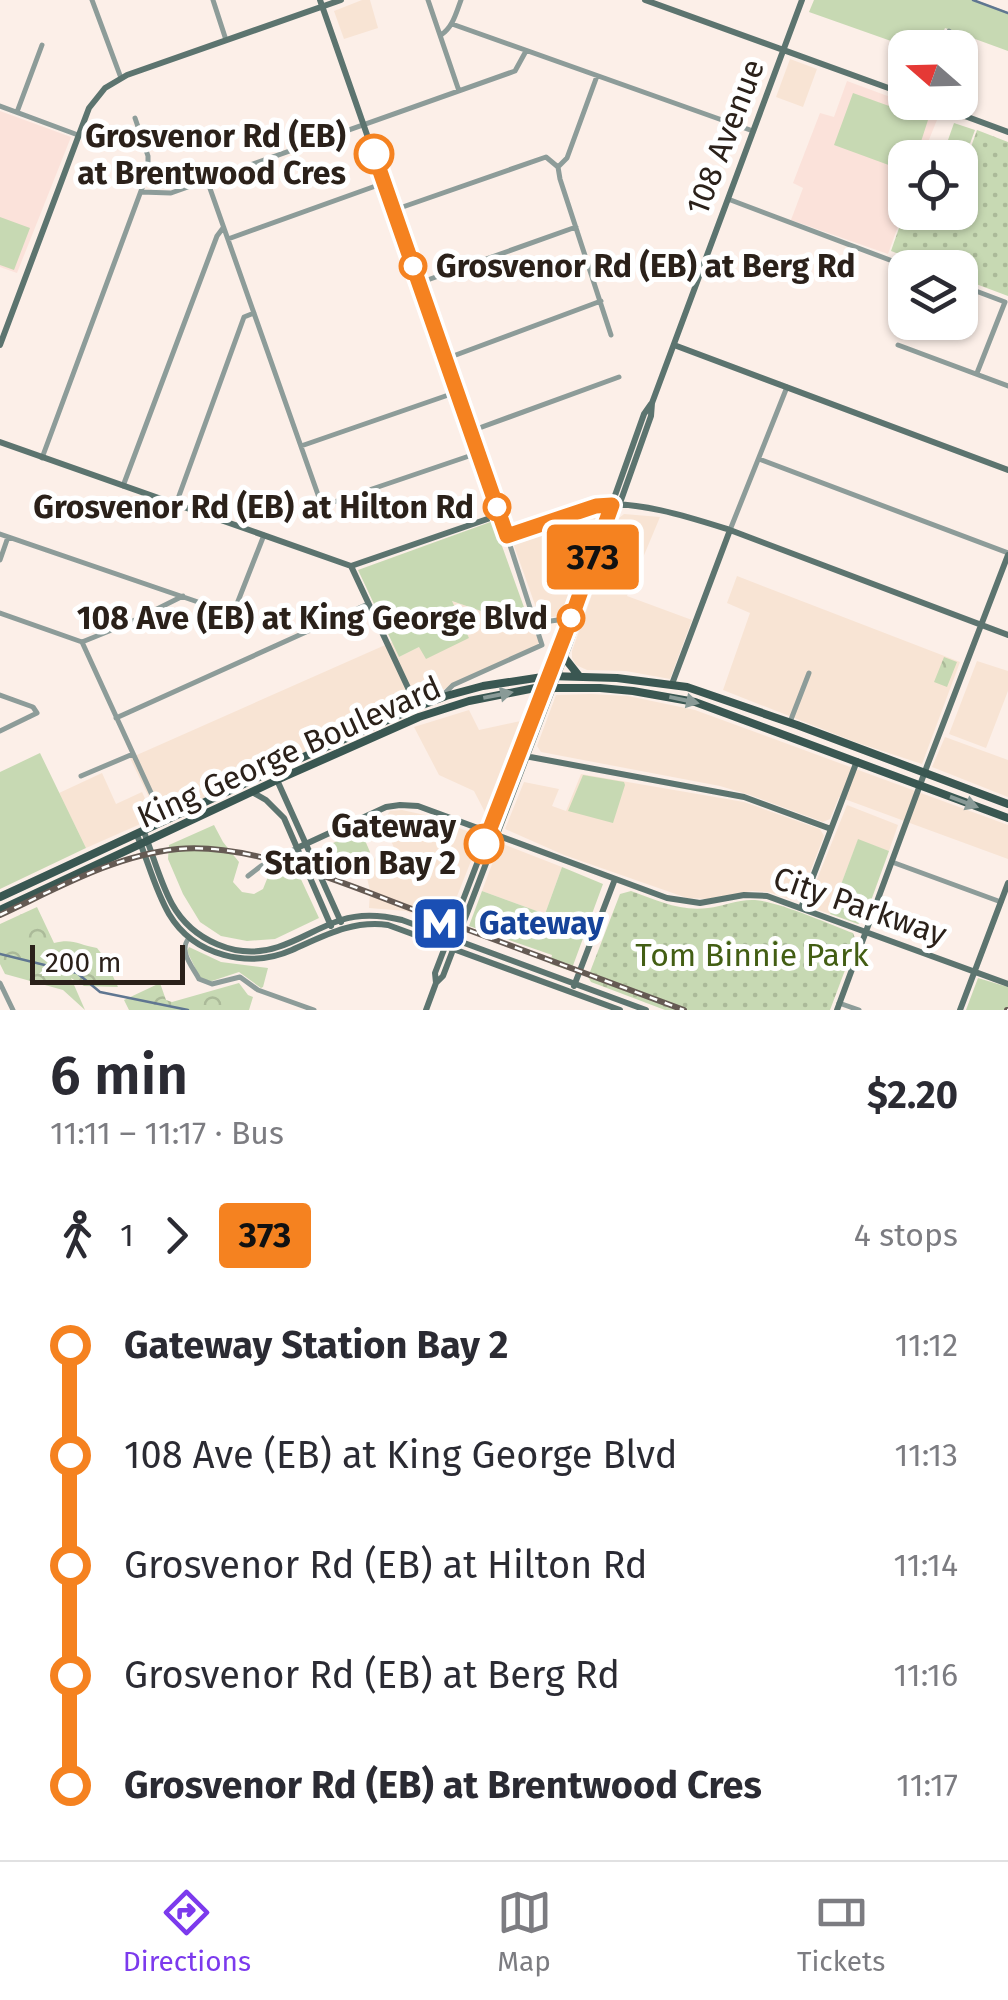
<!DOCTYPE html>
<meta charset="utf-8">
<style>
:root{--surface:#fff;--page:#f2f2f3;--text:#2b2b33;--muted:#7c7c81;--line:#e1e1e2;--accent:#7c3aed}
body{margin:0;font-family:"Fira Sans",sans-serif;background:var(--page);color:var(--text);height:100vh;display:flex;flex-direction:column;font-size:38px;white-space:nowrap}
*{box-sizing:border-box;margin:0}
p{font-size:32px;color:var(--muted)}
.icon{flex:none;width:55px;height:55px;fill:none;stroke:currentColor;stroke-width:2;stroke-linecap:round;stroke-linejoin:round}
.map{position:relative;height:1010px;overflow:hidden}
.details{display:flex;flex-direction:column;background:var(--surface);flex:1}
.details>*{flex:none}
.badge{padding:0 20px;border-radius:8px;font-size:35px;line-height:65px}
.needle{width:65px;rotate:290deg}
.buttons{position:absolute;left:888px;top:30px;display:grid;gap:20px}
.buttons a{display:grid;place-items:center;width:90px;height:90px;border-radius:20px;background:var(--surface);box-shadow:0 2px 8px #0004;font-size:50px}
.scale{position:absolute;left:30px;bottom:25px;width:155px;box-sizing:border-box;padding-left:10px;border:5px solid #2b211a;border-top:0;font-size:28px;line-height:35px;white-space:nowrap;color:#2b211a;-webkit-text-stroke:8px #fff;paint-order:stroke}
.map>.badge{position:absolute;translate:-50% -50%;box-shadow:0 0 0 5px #fff}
.legs{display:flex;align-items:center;gap:15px;height:110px;padding:0 50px;font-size:32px}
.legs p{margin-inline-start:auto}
.overview{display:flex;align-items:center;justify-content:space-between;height:170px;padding:0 50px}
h1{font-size:55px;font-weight:600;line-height:75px}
ul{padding:0 50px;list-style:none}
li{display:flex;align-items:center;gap:35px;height:110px;font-size:38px}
li i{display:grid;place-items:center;width:15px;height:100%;margin:0 12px;background:currentColor}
li i::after{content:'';width:25px;height:25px;margin:-12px;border:8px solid;border-radius:50%;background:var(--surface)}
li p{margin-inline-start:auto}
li:first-child i{background:linear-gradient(#0000 50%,currentColor 0)}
li:last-child i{background:linear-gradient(currentColor 50%,#0000 0)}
.tabs{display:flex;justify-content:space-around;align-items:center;height:140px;border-top:2px solid var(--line);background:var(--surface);font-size:28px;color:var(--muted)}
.tabs a{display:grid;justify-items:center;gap:5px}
.tabs .on{color:var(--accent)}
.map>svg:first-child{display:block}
.commercial{fill:#f8e4d4}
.education{fill:#fbe2da}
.green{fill:#c7d9b3}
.forest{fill:url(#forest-crowns)}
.park{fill:url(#park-dots)}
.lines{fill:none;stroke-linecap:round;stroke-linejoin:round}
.stream{stroke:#5f7691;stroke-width:2.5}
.street{stroke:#8d9c99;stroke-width:5}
.secondary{stroke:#5c746f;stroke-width:6}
.primary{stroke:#3a5752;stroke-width:8}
.rail-casing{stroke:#655a53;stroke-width:6}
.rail{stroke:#fff;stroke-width:2.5;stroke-dasharray:8;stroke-linecap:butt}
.oneway{fill:#899a97}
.line-1-casing{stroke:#fff;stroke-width:22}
.line-1{stroke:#f58220;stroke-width:15}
.stop-1-dot{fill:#fff;stroke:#f58220;stroke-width:5}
.labels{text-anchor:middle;stroke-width:10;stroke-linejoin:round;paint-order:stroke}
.stop-label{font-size:32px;font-weight:bold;fill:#2b211a;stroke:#fff;text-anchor:end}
.street-label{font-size:32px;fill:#2b211a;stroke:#fff}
.transit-label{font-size:32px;font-weight:bold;fill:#164399;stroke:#fff;text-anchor:start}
.park-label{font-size:32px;fill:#435e14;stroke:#fff}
</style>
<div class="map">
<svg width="1008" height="1010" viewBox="0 0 1008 1010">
<defs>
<pattern id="forest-crowns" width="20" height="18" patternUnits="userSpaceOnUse" patternTransform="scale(2.5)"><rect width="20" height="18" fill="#c7d9b3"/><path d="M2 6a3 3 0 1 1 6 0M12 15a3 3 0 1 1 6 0" fill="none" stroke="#abba99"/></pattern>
<pattern id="park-dots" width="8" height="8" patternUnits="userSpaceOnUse" patternTransform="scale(2.5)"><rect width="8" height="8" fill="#c7d9b3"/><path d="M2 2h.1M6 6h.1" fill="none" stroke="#abba99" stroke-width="1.8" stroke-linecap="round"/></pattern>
</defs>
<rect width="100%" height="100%" fill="#fcefe8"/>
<path class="commercial" d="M362,0H370L378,28L344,39L334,11Z
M790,59L817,69L803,107L776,97Z
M588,512L599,513L602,517L571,611L567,615L545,618L539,616L513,543L514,537L522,533Z
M624,514L660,517L627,596L692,620L670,679L626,671L587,670L576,665L572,658V651L619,518Z
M737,576L960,662L922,764L855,742L723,690L750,613L727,603Z
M451,601L519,623L530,624L539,641L537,647L159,818L130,758L392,642L399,657L419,647L469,638Z
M977,661L1008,671V691L986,748L949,734Z
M591,694L628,696L695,710L1008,825V859L839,797L830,819L823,822L750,795L720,786L541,752L537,746L556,695Z
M469,710L479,730L525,720L488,818L474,791L439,775L414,727Z
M945,737L1008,760V797L932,767Z
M102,773L116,804L142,792L154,818L86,848L59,793Z
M581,774L744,802L820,829L824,836L800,898L792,900L768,892L752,891L708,899L687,898L564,855L505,829L524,782L559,789L552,806L566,811Z
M847,805L898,825L889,851L858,840L830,914L812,908L809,899Z
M402,810L425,815L467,831H474L480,836L474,859L471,861L448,919L443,927L406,911L369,908L370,891L366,873L377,854L395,850L383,822L388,819V814L390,811Z
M500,843L562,867L545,914L482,891Z"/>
<path class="education" d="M847,81L939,115L922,157L905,158V207L888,254L791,220L803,188L793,183L820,113L834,117Z
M0,111L71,137L17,273L0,267Z"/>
<path class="green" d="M814,0H975L1008,12V51L945,28L937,47H908L809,12Z
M853,93L928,120L916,157L905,158V171L834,145Z
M0,217L30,228L14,270L0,265Z
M493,521L530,624H519L452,601L469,638L426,659L419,647L399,657L358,570Z
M40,753L86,848L0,889V772Z
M583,775L624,782L625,785L613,823L568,811Z
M214,825L223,842L239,862L233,882L242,892L254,894L263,889L269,874L292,860L319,918L275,939L247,941L221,936L200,922L183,894L168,859L169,845Z
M361,831L370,852L353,872L335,878L319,849Z
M858,839L889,851L864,920L858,924L830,914Z
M562,867L603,884L571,971L550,964L552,955L469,926L482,891L545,914Z
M189,947L221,962L268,968L263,987L261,988L239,972L209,982L200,978L187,951Z
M978,978L1008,987V1010H966Z"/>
<path class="forest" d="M954,123L975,130L960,171V158L942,157Z
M944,657L957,662L947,687L934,682Z
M37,907L54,943C73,938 79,945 97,948L104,957L118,987L84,986L71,978L85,1010L63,990L5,974L0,964V924Z
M160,983L166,1000L172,1002L239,983L248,995L253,997L249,1010H129L124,1000Z"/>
<path class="park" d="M977,130L1008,142V296L960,278V268L934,267L891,251L905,211L960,212V178Z
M631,891C656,900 681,912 708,908C724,906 739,899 755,900C780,902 829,924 853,933L856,941L830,1010H665L591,982L588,977L620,894Z"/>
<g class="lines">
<path class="stream" d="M973,0L1008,13
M0,954L77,973L100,992L188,1010"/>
<path class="street" d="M92,0L121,78
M213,0L226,40
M428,0L459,91
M452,24L753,131
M441,35C453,27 456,13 461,0
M943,48L949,31
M0,106L78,135
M17,112L42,45
M558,167L560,179L611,335
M558,167L567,158L597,76
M207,180L322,506L478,453
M141,192L171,193L515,71L526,51
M728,199L911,268
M394,210L546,157L558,167
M228,239L384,183
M419,283L576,227
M960,285L1005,302
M898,345L1008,386
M445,359L601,301
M977,373L1005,302
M471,431L619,377
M301,446L457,392
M42,458L148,172V156L135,118
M759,459L1008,553
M123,486L217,236L223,228
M176,504L244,317L254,313
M730,530L787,387
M0,534L233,614L264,535
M0,560L8,537
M0,613L82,642L164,821
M536,623L558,620
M82,642L129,623L183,596
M0,695L33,707L37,713L0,731
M443,695L453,685L542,645L507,536
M116,718L368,604
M790,722L809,673
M81,776L133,754
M892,862L1001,902
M248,876L261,866L297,848
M189,938C178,951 192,966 199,979L212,984L240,977L258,990L314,1010
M0,983L13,1010
M839,1003L859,1010"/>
<path class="secondary" d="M320,0L507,536C535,525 567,511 598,506C635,499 695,519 730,530L1008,635
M645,0L905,94
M927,102L1008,132
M0,345L89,108L105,88L127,75L341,0
M674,345L1008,470
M0,442L351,566
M351,566L499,515
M351,566L417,707
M672,684L730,530
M525,756L744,797L831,829
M277,780L341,922
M252,792L266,800L284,818L331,926
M144,832C153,855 160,882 172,904C192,940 237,961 278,947C300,940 319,927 341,920C362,913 382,915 402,920L646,1010
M137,835C148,861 155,890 169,914C194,956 249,969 292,950C324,936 352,920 388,925L620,1010
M297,848L386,807L400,805L418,806L667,898L700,903L744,895L767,896L1008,984
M801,908L857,761
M436,983L443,976L569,646L651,416L652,403L802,0
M574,986L615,879
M426,1010L436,983L435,973L572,616L644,414L651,404
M837,1010L927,766L1008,555
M960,1010L1008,883"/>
<path class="primary" d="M564,657L579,676
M0,897L274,770L417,707L446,696L483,686L549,676L617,678L687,687L797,725L1008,804
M0,910L277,780L419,717L469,701L535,688H600L633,691L695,702L1008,818"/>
<defs>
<path id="rail" d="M0,915C56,889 115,855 178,849C250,842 345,884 412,909C503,943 593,976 684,1010
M1007,1010H1008"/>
</defs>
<use href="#rail" class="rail-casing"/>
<use href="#rail" class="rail"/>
</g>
<defs><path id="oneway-solid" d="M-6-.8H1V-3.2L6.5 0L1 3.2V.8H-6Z" transform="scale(2.5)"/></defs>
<g class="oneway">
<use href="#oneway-solid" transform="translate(498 695) rotate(-11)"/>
<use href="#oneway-solid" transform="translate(684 700) rotate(12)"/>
<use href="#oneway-solid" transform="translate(964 802) rotate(21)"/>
</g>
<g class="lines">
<defs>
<path id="line-1" d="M374,154L507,536L596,506L612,505L572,616L484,844"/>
</defs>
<use href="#line-1" class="line-1-casing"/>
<use href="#line-1" class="line-1"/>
</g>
<defs>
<symbol id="metro-square" viewBox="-11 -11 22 22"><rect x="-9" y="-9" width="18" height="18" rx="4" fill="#1a4fb4" stroke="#fff"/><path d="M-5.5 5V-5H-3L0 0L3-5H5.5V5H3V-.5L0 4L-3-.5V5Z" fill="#fff"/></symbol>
</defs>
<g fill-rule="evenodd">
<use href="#metro-square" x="408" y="892" width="63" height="63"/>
</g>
<g class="stop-1-dot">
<circle cx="374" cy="154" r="18"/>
<circle cx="413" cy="266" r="12"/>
<circle cx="497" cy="507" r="12"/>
<circle cx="571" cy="618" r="12"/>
<circle cx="484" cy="844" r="18"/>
</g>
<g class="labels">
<g class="stop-label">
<text x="346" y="147">Grosvenor Rd (EB)<tspan x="346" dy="37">at Brentwood Cres</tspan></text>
<text x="436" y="277" text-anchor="start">Grosvenor Rd (EB) at Berg Rd</text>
<text x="474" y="518">Grosvenor Rd (EB) at Hilton Rd</text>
<text x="548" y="629">108 Ave (EB) at King George Blvd</text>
<text x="456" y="837">Gateway<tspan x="456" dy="37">Station Bay 2</tspan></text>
</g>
<g class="street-label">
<text transform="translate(725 137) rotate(-69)" y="11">108 Avenue</text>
<text transform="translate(289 752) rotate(-24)" y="11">King George Boulevard</text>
<text transform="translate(860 906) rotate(19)" y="11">City Parkway</text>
</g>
<g class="transit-label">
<text x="479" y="934">Gateway</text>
</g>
<g class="park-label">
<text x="752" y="966">Tom Binnie Park</text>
</g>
</g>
</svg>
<div class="buttons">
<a><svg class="needle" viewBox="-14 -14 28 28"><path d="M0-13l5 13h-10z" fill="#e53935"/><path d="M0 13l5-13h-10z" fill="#7c7c81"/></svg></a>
<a><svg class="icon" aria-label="locate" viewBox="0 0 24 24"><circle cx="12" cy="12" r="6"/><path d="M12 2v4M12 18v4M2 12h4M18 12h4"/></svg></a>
<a><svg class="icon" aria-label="layers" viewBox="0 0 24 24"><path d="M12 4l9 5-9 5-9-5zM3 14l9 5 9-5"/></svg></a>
</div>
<div class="scale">200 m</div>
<b class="badge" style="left:593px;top:557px;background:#f58220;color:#111">373</b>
</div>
<section class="details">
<div class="overview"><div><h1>6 min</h1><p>11:11 – 11:17 · Bus</p></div><b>$2.20</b></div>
<div class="legs"><svg class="icon" aria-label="walk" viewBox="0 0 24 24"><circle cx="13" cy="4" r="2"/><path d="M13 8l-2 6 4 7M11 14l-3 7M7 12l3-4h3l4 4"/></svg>1<svg class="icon" aria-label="forward" viewBox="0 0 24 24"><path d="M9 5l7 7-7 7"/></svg><b class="badge" style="background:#f58220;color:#111">373</b><p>4 stops</p></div>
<ul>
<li><i style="color:#f58220"></i><b>Gateway Station Bay 2</b><p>11:12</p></li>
<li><i style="color:#f58220"></i><span>108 Ave (EB) at King George Blvd</span><p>11:13</p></li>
<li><i style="color:#f58220"></i><span>Grosvenor Rd (EB) at Hilton Rd</span><p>11:14</p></li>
<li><i style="color:#f58220"></i><span>Grosvenor Rd (EB) at Berg Rd</span><p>11:16</p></li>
<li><i style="color:#f58220"></i><b>Grosvenor Rd (EB) at Brentwood Cres</b><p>11:17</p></li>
</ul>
</section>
<nav class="tabs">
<a class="on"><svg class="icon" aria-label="directions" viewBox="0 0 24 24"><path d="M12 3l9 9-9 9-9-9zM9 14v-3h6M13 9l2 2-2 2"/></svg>Directions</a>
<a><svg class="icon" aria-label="map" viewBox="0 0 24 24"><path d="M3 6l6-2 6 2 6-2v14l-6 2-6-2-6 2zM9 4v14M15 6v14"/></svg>Map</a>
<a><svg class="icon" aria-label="tickets" viewBox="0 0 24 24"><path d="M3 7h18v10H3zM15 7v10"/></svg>Tickets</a>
</nav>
